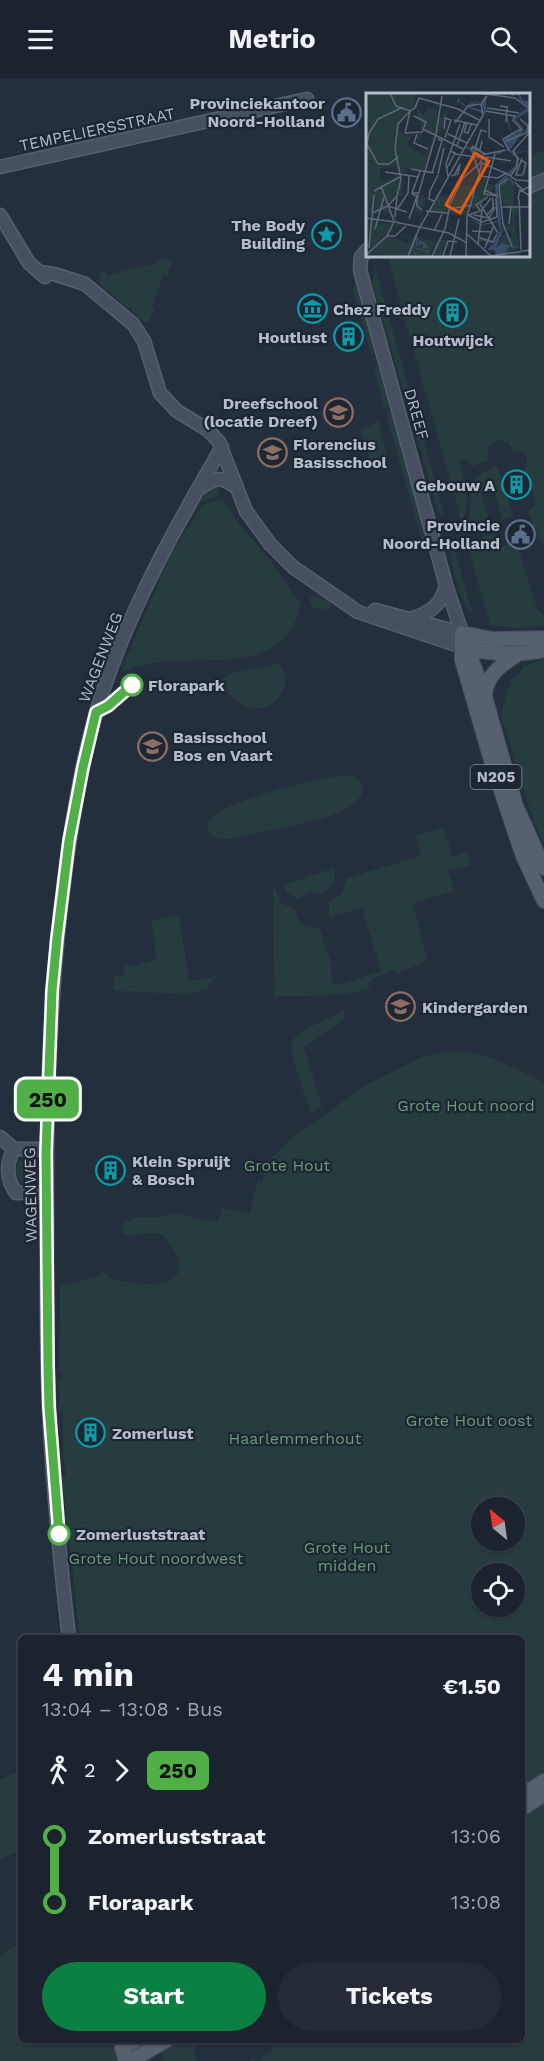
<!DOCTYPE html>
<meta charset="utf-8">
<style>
:root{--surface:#1b232e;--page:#242b36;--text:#f1f3f6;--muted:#a0a4aa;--line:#39404a;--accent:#0b8043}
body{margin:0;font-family:"Work Sans",sans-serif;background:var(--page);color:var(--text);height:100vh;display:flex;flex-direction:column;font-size:22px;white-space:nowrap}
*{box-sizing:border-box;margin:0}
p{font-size:20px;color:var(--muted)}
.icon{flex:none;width:33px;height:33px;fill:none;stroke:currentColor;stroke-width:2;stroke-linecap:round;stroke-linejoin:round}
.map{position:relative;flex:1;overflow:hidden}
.sheet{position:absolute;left:18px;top:1557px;width:507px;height:408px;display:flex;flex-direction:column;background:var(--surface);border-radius:9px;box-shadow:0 2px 4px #0004,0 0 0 2px var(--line)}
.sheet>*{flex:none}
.badge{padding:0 12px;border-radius:9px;font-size:21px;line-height:39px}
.needle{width:39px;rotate:331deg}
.fabs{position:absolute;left:471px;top:1419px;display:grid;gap:12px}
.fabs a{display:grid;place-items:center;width:54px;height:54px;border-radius:50%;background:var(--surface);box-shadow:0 2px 4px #0004,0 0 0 2px var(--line);font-size:30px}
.map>.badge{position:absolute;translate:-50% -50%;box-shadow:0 0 0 3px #fff}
.legs{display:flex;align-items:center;gap:9px;height:66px;padding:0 24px;font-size:20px}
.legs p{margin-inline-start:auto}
.head{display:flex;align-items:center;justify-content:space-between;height:102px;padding:0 24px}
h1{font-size:33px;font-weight:700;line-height:45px}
.button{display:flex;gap:12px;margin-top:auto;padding:12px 24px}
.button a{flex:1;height:69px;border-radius:36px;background:var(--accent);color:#fff;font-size:24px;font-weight:700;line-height:69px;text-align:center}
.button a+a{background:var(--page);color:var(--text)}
ul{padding:0 24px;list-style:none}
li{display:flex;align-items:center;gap:21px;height:66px;font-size:22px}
li i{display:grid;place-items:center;width:9px;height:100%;margin:0 8px;background:currentColor}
li i::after{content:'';width:15px;height:15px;margin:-8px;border:4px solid;border-radius:50%;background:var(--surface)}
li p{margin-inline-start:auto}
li:first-child i{background:linear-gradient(#0000 50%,currentColor 0)}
li:last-child i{background:linear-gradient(currentColor 50%,#0000 0)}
header{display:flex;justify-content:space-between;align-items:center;height:78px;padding:0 24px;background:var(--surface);font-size:27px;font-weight:700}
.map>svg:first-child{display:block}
.green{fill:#263c3f;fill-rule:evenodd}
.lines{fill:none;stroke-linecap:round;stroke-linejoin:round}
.secondary-casing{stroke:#565f6c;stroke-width:15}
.primary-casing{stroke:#414a57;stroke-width:16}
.secondary{stroke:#465061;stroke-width:12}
.primary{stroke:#56606e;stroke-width:14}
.line-1-casing{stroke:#fff;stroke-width:14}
.line-1{stroke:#50af46;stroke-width:9}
.stop-1-dot{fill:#fff;stroke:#50af46;stroke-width:3}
.labels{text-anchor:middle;stroke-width:4.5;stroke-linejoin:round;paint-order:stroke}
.shield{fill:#1d2633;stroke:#878f9c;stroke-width:1.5}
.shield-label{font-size:15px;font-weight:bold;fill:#b4bcc9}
.poi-label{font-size:16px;font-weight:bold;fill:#b4bcc9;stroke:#1d2633;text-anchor:end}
.street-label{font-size:16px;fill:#b4bcc9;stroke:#1d2633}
.stop-label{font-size:16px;font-weight:bold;fill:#b4bcc9;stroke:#1d2633;text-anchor:start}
.park-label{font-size:16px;fill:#6b9a76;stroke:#1d2633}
.inset-road{fill:none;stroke:#5e6776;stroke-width:1.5}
.view{fill:#e8590c;fill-opacity:0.15;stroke:#e8590c;stroke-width:3}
.inset-edge{fill:none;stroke:#b4bcc9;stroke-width:3}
</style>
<header><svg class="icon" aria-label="menu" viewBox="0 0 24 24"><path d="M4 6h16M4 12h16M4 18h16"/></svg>Metrio<svg class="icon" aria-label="search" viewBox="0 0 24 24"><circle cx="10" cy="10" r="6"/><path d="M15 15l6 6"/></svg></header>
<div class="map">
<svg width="544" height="1983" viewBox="0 0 544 1983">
<rect width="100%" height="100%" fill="#242f3e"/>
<path class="green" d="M544,73V468L541,466L528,434L536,425L525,390L527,380L525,375L520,373L512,376L514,375L508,365H505L502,361L488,367V382L473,388L465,381L459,383C466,404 470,423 462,445L387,177H528V77Z
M167,180L172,186L167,198L163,197L152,229L155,231L149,244H145L98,205L101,194L106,193L107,197L157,185V183Z
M375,189L410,314L404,316L372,203Z
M356,206H358L376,272L373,277L371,275L353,212Z
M378,286L381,289L391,320L387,321L389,328L384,330L375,295V290Z
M412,320L444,435L441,436L438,434L406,322Z
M395,332L398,343L394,344L404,381H408L429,459L424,462L421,460L386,335Z
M378,343L388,383L371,386L361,352Z
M497,388L513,437L503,442L493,411L481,415L491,448L465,456C463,449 467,445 469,438C476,407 460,403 497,388Z
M218,406V417L201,424L174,469L172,470C172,464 200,420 205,414C209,411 214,408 218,406Z
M223,421C235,445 256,464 273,486C283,499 288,513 301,525C286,601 203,576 148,586C139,587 130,591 122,593L137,554L171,477L202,427Z
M512,451L538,533L544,537V548L516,550L490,547L467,465L493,456L498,470L507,467L503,454Z
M454,469L472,535C457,521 454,492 449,472Z
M314,518L330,522L332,527L326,532L313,529L309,521Z
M544,581V767L532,738L501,638L507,612L512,605L509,602L516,600L524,588Z
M279,585C298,603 272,647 238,624C230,618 224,610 223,601L228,596Z
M343,697C367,697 369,716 350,728C324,745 283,749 253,756C243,758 231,762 221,761C215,760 209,757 208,751C201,725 323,700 343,697Z
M444,749L452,779L467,774L471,787L448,793L455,813L413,825L427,882L397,896L394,891L372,901L368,911C337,919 306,918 274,918L273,805L281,825L295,831C296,844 305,852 319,849L332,888L331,902L334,906H342L381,893L362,830L329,839V825L342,815L347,800L421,778L415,758Z
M334,790L335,804L322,817L309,814L299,821C290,818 287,816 284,807Z
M179,837L189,903L216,899L210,905L207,912L183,916L117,913L113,910L114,898H124L125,887L133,888L157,881L151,844L154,842Z
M344,933L345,940L304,970L322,1028L311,1035C307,1023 288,972 292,964C296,953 332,939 344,933Z
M453,973C487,974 514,990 544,1005V1983H249L252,1981L257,1983L272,1972L271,1968L281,1962H522V1560H80L62,1399H66L63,1376V1333H59V1302H62V1295L59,1294L60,1208L100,1198L104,1191L109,1200C124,1204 182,1216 179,1186C178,1176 168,1164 163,1157C149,1152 137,1160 123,1156L122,1146L136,1139H159L174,1135L218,1144L222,1130L250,1136L258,1102L262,1105L264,1095L260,1092L291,1061L363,1009L421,979ZM482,1430H514V1462H482ZM482,1496H514V1528H482Z
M25,1078L31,1081L32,1101L25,1107C13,1102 14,1084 25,1078Z
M21,1692V1772L0,1781V1702Z
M21,1866V1962H173L159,1972L151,1983H0V1879L9,1871Z
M176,1962H197L194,1972L197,1983H162L161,1973Z"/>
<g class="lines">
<defs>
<path id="secondary" d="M0,89L307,21
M528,109L544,102
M0,137L29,185L45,199
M367,172L361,179L360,192L446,507L462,555
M39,194L54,196L85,206L133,246L144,263L160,315L177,333L208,352L219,364L246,433L270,466L293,489L358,534L462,569
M200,410C216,399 220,398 236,409
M375,532L462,555
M409,541C429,536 442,527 446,507
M0,1059L14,1071H37L46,1074
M14,1071C6,1085 6,1101 16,1115L47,1114
M69,1560C60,1483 52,1404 49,1327C46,1266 47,1204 47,1142C46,1029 49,917 64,804C71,748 80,690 96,635C124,541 173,453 222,369"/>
<path id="primary" d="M462,555V582L493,689L523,778L544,823
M462,555L493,561L544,560
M465,563L485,619L516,728L544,790
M462,569C489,576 517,578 544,572
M485,617C487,595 502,587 518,576
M522,1717L544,1703
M522,1731L544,1716
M126,1983L122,1970L137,1962
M130,1983L167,1962"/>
</defs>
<use href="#secondary" class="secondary-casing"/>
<use href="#primary" class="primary-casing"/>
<use href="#secondary" class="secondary"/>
<use href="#primary" class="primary"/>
</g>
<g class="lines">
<defs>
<path id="line-1" d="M59,1456L49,1329L48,1289L46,1074L52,913L57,860L69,763L83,689L96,634L108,628L132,607"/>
</defs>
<use href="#line-1" class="line-1-casing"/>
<use href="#line-1" class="line-1"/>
</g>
<defs>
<symbol id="civic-ring" viewBox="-11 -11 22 22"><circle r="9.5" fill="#1d2633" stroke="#5c6f8a" stroke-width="1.5"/><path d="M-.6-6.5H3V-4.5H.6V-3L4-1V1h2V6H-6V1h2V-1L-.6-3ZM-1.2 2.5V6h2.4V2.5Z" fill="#5c6f8a"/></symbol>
<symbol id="sight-ring" viewBox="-11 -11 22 22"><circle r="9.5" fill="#1d2633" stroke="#0f9aa8" stroke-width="1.5"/><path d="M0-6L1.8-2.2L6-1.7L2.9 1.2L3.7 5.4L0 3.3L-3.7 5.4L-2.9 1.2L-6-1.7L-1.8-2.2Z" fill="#0f9aa8"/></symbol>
<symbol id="museum-ring" viewBox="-11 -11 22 22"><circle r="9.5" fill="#1d2633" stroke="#0f9aa8" stroke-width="1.5"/><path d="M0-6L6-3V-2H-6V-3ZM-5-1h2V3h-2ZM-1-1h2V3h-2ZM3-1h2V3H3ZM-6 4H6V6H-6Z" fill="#0f9aa8"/></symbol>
<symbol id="building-ring" viewBox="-11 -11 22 22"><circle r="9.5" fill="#1d2633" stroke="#0f9aa8" stroke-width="1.5"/><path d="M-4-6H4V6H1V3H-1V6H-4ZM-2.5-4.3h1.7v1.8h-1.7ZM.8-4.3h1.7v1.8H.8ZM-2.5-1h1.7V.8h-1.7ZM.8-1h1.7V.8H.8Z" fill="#0f9aa8"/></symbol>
<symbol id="school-ring" viewBox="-11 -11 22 22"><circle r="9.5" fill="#1d2633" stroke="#8d6e63" stroke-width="1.5"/><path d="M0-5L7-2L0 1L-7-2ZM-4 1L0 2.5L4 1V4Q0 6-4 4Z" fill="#8d6e63"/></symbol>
</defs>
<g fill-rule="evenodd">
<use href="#civic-ring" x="330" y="18" width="33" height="33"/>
<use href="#sight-ring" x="310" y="140" width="33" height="33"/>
<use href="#museum-ring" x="296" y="214" width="33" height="33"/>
<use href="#building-ring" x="436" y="218" width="33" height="33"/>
<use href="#building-ring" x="332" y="242" width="33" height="33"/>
<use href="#school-ring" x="322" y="318" width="33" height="33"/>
<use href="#school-ring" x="256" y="358" width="33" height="33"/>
<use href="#building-ring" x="500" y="390" width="33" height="33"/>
<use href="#civic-ring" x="504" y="440" width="33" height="33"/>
<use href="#school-ring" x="136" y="652" width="33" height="33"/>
<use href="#school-ring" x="384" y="912" width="33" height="33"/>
<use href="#building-ring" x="94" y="1076" width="33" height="33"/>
<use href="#building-ring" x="74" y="1338" width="33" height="33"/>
</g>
<g class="stop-1-dot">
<circle cx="132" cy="607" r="10"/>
<circle cx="59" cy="1456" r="10"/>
</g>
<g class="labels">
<rect class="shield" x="470.5" y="687" width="51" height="24" rx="4.5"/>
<g class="shield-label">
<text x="496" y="704">N205</text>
</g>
<g class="poi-label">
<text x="325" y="31">Provinciekantoor<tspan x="325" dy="18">Noord-Holland</tspan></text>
<text x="305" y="153">The Body<tspan x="305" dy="18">Building</tspan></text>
<text x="333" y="237" text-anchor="start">Chez Freddy</text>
<text x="327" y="265">Houtlust</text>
<text x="453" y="268" text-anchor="middle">Houtwijck</text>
<text x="318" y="331">Dreefschool<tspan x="318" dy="18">(locatie Dreef)</tspan></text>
<text x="293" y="372" text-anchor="start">Florencius<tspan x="293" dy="18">Basisschool</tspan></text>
<text x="495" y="413">Gebouw A</text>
<text x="500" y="453">Provincie<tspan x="500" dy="18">Noord-Holland</tspan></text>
<text x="173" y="665" text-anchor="start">Basisschool<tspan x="173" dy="18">Bos en Vaart</tspan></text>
<text x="422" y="935" text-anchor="start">Kindergarden</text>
<text x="132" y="1089" text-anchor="start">Klein Spruijt<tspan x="132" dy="18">&amp; Bosch</tspan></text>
<text x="112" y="1361" text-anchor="start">Zomerlust</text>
</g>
<g class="street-label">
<text transform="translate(97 51) rotate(-12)" y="6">TEMPELIERSSTRAAT</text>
<text transform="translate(417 336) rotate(74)" y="6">DREEF</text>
<text transform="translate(100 579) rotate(-69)" y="6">WAGENWEG</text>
<text transform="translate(30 1117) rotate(-91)" y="6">WAGENWEG</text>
</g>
<g class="stop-label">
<text x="148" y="613">Florapark</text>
<text x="76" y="1462">Zomerluststraat</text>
</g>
<g class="park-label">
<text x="466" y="1033">Grote Hout noord</text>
<text x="287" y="1093">Grote Hout</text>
<text x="469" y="1348">Grote Hout oost</text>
<text x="295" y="1366">Haarlemmerhout</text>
<text x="347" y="1475">Grote Hout<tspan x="347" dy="18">midden</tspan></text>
<text x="156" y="1486">Grote Hout noordwest</text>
</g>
</g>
<g transform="translate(366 15)">
<rect width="164" height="164" fill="#242f3e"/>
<path d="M0,0H54L48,5L57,23L62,14L66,16L68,12V17L71,16L70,11L73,12L71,27L73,23L75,24L77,30L79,24H75L81,17L82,26L79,25L73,43L74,38L68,42L57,39L53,45L58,49L51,46V41L46,42L41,52L60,63L67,47L63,42L69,44L58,77L38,75L43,82L34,78L32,87L39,88L35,99L39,101L43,98L42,94L44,83L43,99L51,102L57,79H60L53,100L54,108L55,101L61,106L65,98L55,117L62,119L57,118L55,130L51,134L56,121L48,119L50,107L46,120L43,126L51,102L41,100L36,103L32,104L34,102L28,100L29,105L25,104L29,106L22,113L25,122L15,117L8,123L17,126L9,125L12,131L27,130L24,133L28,135L31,129L27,123L32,121L29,124L35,131L30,136L26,135L27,139L22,135L24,143L43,151L45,144H37L36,142L46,143L44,154L50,137L49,144L69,149L76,146L81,149V154L76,153L77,158L80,155L77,163L67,161L68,152L63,163L45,162L48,144L42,163H17V160L0,163L12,151L0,161V126L5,127L1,129L3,131L8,124L5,120L0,123ZM50,14L56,40L40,43L33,36L31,39L41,17ZM29,73L33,78L32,83L25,85V80L32,79H25V86L15,88L14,75ZM113,83H121L120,91L129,92L116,111L106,116V112L101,123L63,119L72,103H82L86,108L93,93L102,92L104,85L110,87L102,91L111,98ZM144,84L148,89V113H152L148,129L151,126L149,134L154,155L146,158H154L155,163H140L142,160L140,163H134L131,155L137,163L145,153L136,150L130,153L138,141L143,145H148L142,136L136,140V129L140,127L138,133L146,132V116L139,115L132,93Z" fill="#263c3f" fill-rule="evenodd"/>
<path d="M94,0L92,6H98L99,0L98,6L92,7L95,8L100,13L102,12L105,10L117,7L101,13L118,18L116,11L120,0V18L148,24L163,14L154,7L152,2L146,3L142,0H154L156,7L163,8V18L150,26L158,37L144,57L147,59L159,44L148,59L163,58L149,60L152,68L150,76L132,92H137L138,88L141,87L143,86H145L148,89V93H152L154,95L153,98V95L148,93L143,86L138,92L132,93L136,144L145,145V146L134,144L130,155L136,150L154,155L143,154L139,162H140L142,161L136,163L133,161L131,163L128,157H121L126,152L116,147L113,150L115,146L108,140L127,152L134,138L132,129L124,131L114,132L109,129L102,125L116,131L132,128L129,92L149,73L150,65L142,57L118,62L99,55L71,106L79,108L73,107L74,111L71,106L68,110L78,114L68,111L62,122L66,123H61L50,144L62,146L52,145L51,152L55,147L63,154L57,155V150L50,153V145L45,160L49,161L51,155L63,158L64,154L63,159L60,163L61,159L51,156L50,161L55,163L45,160L42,163L48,144L118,21L96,12L95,8L90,10ZM120,19L140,22V25L146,41L141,22L148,24L155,36L151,40L138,45L141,57L133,61L114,60L100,53Z" fill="#394c67" fill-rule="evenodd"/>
<path class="inset-road" d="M24,0L30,13L44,18L49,15L53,5L92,16L113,27M112,0L149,5L164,16M134,13L141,14L140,29M121,15L153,20M120,18L148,23M123,26V44L138,54M88,27L111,32M89,30L102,13L114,11M101,30L98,39L102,40L105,31M57,36L97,56M78,36L79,25L85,27L79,45M39,40L56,39L60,29L48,23M39,40L44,18M51,41L48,50L62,56M82,41L101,50M140,48L160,40L162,33L154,26M91,53L99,29M106,53L114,57L116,48M105,54L120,61L140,57M105,55L114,83L132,85L140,80L150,87L164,88M109,56L115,37L121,39M143,58L137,46L155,36L147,27L149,22M89,61L117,65M156,65L150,82H156M153,67L147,58L162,41L164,30M155,67L160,70L157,82M119,70L121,64L145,68M12,71L1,51L3,40L12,26L35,15M12,71H23L32,64M81,75L89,60L84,58M45,76L68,80M19,79L53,84M66,80L76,48L72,46M113,80L116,70L139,80M72,81L78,55M82,83L80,71L94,31M85,83L92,81L94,71L89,81M144,84L151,74L152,64M142,85L133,92L137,131L146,153M149,89L157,97L164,93M15,93L28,128M8,98L34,84M52,100H46L54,78M118,101L129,61M118,101L132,103L118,97M130,105L131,124M152,106L154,97L163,102M153,106L155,157M68,108L63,106L64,98L72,82M114,111L132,140M22,113L31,103L35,86L29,56L32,31L44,18M83,113L97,85L114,70L118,61M135,114H164M32,115L42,100L43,83M83,116L106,112M56,117L51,113V106L70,41L76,3M60,118L82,120M115,118L110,112L122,104M6,120L22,113L41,119M108,122L123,125L129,114M121,122L127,115V105M101,123L116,117L125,105M104,123L116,129L131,124M29,124L31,104M0,125L29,129M43,126L51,103L46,101M29,129L83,140L101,150M143,131L145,113M9,136L18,104M53,136L117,22L115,11L121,3M68,138L76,121M106,138L126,139M101,141L125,163L164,157M21,143H29L40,133M114,145L127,149L131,141M112,151L116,117M3,155L8,102M119,155L128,132M0,162L21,143L28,129M42,163L53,136M66,163L79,136L84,113M77,163L82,148L91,149M84,163L93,126M100,163L101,124L113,81"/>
<path class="view" d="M109,60L123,68L94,120L80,112Z"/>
<rect width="164" height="164" class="inset-edge"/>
</g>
</svg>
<div class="fabs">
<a><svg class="needle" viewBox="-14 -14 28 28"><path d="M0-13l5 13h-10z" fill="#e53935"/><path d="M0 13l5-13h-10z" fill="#a0a4aa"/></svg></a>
<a><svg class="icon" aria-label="locate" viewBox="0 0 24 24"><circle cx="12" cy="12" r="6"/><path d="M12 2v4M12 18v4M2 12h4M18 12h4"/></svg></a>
</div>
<b class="badge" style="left:48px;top:1021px;background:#50af46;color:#111">250</b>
<section class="sheet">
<div class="head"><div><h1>4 min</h1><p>13:04 – 13:08 · Bus</p></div><b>€1.50</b></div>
<div class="legs"><svg class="icon" aria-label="walk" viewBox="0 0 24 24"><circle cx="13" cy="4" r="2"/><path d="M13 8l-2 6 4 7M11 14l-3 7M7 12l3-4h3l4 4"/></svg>2<svg class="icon" aria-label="forward" viewBox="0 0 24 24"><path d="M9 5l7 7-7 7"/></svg><b class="badge" style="background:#50af46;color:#111">250</b></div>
<ul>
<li><i style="color:#50af46"></i><b>Zomerluststraat</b><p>13:06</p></li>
<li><i style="color:#50af46"></i><b>Florapark</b><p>13:08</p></li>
</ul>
<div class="button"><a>Start</a><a>Tickets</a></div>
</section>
</div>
